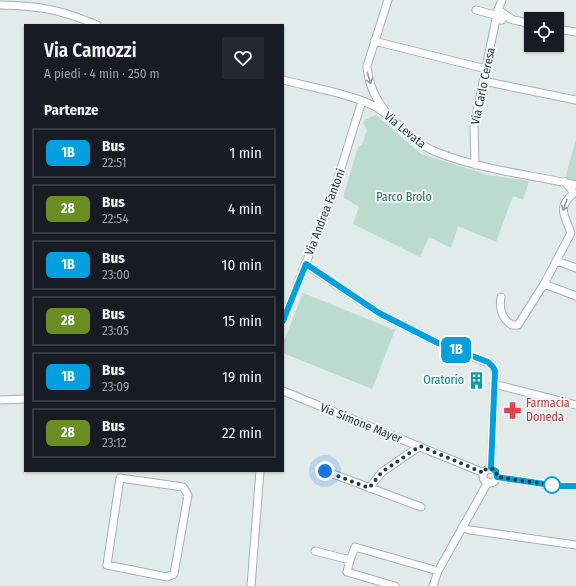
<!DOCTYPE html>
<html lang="it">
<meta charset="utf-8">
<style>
:root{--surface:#171b24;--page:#242831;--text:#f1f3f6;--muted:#9ea1a6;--line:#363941}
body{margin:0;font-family:"Fira Sans Condensed",sans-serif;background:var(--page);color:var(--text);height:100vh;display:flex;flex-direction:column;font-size:15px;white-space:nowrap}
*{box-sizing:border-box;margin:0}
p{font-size:13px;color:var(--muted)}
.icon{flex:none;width:22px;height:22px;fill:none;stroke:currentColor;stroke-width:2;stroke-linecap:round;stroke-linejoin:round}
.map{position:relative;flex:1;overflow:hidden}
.panel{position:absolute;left:24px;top:24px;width:260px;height:448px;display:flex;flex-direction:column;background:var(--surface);border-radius:0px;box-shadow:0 1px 3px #0004}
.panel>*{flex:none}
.badge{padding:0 8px;border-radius:6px;font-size:14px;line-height:26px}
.tools{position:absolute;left:524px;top:12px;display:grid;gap:8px}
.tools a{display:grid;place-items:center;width:40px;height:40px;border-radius:0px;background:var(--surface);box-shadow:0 1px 3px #0004;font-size:20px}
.you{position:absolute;width:20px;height:20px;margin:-10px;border:3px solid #fff;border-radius:50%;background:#1a73e8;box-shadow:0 0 0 6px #1a73e833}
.map>.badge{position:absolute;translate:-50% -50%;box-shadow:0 0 0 2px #fff}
h2{padding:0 20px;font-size:15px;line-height:36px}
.round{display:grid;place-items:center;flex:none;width:42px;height:42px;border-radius:0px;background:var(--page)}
.summary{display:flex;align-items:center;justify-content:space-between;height:68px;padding:0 20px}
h1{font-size:19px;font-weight:600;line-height:30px}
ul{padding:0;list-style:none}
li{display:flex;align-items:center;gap:12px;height:50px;margin:0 8px 6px;padding:0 12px;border:2px solid var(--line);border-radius:0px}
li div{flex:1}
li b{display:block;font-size:15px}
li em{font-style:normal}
li .badge{min-width:44px;font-weight:700;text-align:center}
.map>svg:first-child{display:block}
.green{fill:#badbce}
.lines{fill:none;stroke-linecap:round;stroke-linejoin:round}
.minor-casing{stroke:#a4b2b2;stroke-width:9}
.minor{stroke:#fff;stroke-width:7}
.oneway{stroke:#909c9c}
.line-casing{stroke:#fff;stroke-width:9}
.line{stroke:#00a0de;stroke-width:6}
.walk{stroke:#22393a;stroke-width:4;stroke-dasharray:0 7.2}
.stop-dot{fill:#fff;stroke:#00a0de;stroke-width:2}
.labels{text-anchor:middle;stroke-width:4;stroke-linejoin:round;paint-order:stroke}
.street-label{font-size:12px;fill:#22393a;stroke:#f1f7f6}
.park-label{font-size:12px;fill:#2e6f5e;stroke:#f1f7f6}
.culture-label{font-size:12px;fill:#0d838f;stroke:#f1f7f6;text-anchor:end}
.health-label{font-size:12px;fill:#be3a42;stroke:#f1f7f6;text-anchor:start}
</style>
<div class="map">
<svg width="576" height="586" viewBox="0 0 576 586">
<rect width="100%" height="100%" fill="#e1ebea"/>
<path class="green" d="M376,115L421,154L488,175L529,181L523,200L513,196L496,242L458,226L451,248L429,237L420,257L353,224L359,207L343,197L358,147L362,145L367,130L363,123L366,119Z
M576,139V181L565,179Z
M303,293L395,330L372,389L283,353V343Z"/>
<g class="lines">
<defs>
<path id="minor" d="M0,5C40,6 59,9 97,25
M476,10L495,15
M497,12L502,0
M505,15L502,20H499L496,17L497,12L500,11L513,20
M510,19L531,24
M557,29L576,32
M374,41L486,69
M283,80C309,87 358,95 379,109C399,122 412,142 434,151C480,170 528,174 576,185
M483,81L576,100
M385,111C375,98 368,82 367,66L388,0
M475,165L474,126L496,19
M557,261L576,268
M305,264L379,313L438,343L491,364L495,371L491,468
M544,284L576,296
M501,297C499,308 502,319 512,325H518L544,284L571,233C565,215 556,208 574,193L565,182
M283,321L332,197L362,101
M494,384L576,405
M283,391L484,473
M0,400L25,399
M483 476a7 7 0 1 1 14 0a7 7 0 1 1-14 0Z
M325,471L421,507
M497,477L558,486H576
M120,478L183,487L188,495L174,574L167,577L107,565Z
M369,488L382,472L420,446
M462,527L470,530L576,545
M315,551L350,560L355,547L438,571
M350,560L347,572L395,586
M251,586L260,471
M433,586L438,571L488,482"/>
</defs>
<use href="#minor" class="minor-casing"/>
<use href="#minor" class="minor"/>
</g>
<defs><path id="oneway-shaft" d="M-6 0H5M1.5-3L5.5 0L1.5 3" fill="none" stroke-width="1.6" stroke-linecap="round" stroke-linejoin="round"/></defs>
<g class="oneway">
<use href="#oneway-shaft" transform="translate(369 78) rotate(74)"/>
<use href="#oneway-shaft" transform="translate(565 205) rotate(110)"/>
</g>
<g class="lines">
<defs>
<path id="line" d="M283,321L306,264L379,313L438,343L488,362L493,367L495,371L491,468L496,471L497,477L558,486H576"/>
</defs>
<use href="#line" class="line-casing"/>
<use href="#line" class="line"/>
<path class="walk" d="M325,471L369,488L382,472L420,446L484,473L486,469L491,468L496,471L497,477L552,485"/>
</g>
<defs>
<symbol id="building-bare" viewBox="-9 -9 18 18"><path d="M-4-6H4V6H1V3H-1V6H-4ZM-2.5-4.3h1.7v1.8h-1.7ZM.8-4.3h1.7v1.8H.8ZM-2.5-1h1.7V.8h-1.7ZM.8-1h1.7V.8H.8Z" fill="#0f9aa8" stroke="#f1f7f6" stroke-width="2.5" paint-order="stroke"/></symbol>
<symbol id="pharmacy-bare" viewBox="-9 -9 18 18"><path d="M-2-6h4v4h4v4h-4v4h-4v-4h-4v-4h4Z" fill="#e0444e" stroke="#f1f7f6" stroke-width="2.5" paint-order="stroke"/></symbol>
</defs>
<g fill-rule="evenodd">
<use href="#building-bare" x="464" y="368" width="25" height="25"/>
<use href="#pharmacy-bare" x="500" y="398" width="25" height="25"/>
</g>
<circle class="stop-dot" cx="552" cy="485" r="8"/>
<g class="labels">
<g class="street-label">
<text transform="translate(483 86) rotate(-78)" y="4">Via Carlo Ceresa</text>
<text transform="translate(405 130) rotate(39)" y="4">Via Levata</text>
<text transform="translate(325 212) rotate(-69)" y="4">Via Andrea Fantoni</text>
<text transform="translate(361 423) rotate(22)" y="4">Via Simone Mayer</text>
</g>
<g class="park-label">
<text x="404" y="201">Parco Brolo</text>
</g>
<g class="culture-label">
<text x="464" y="384">Oratorio</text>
</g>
<g class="health-label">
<text x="526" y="407">Farmacia<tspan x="526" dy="14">Doneda</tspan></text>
</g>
</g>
</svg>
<div class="tools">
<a><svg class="icon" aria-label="locate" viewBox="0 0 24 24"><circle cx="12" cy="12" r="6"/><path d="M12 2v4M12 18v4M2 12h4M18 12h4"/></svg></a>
</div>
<div class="you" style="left:325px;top:471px"></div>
<b class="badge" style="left:456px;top:350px;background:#00a0de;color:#fff">1B</b>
<section class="panel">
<div class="summary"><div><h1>Via Camozzi</h1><p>A piedi · 4 min · 250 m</p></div><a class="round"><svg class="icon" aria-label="heart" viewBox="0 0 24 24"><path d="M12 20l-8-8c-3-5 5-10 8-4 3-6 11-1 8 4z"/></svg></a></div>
<h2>Partenze</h2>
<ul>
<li><span class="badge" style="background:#00a0de;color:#fff">1B</span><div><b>Bus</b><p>22:51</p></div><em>1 min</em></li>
<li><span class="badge" style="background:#6b8e23;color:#fff">28</span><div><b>Bus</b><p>22:54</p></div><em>4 min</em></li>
<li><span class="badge" style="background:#00a0de;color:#fff">1B</span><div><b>Bus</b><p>23:00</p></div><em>10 min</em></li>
<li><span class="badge" style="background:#6b8e23;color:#fff">28</span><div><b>Bus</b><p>23:05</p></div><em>15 min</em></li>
<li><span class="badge" style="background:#00a0de;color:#fff">1B</span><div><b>Bus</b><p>23:09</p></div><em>19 min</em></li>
<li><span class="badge" style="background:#6b8e23;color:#fff">28</span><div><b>Bus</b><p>23:12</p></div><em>22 min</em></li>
</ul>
</section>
</div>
